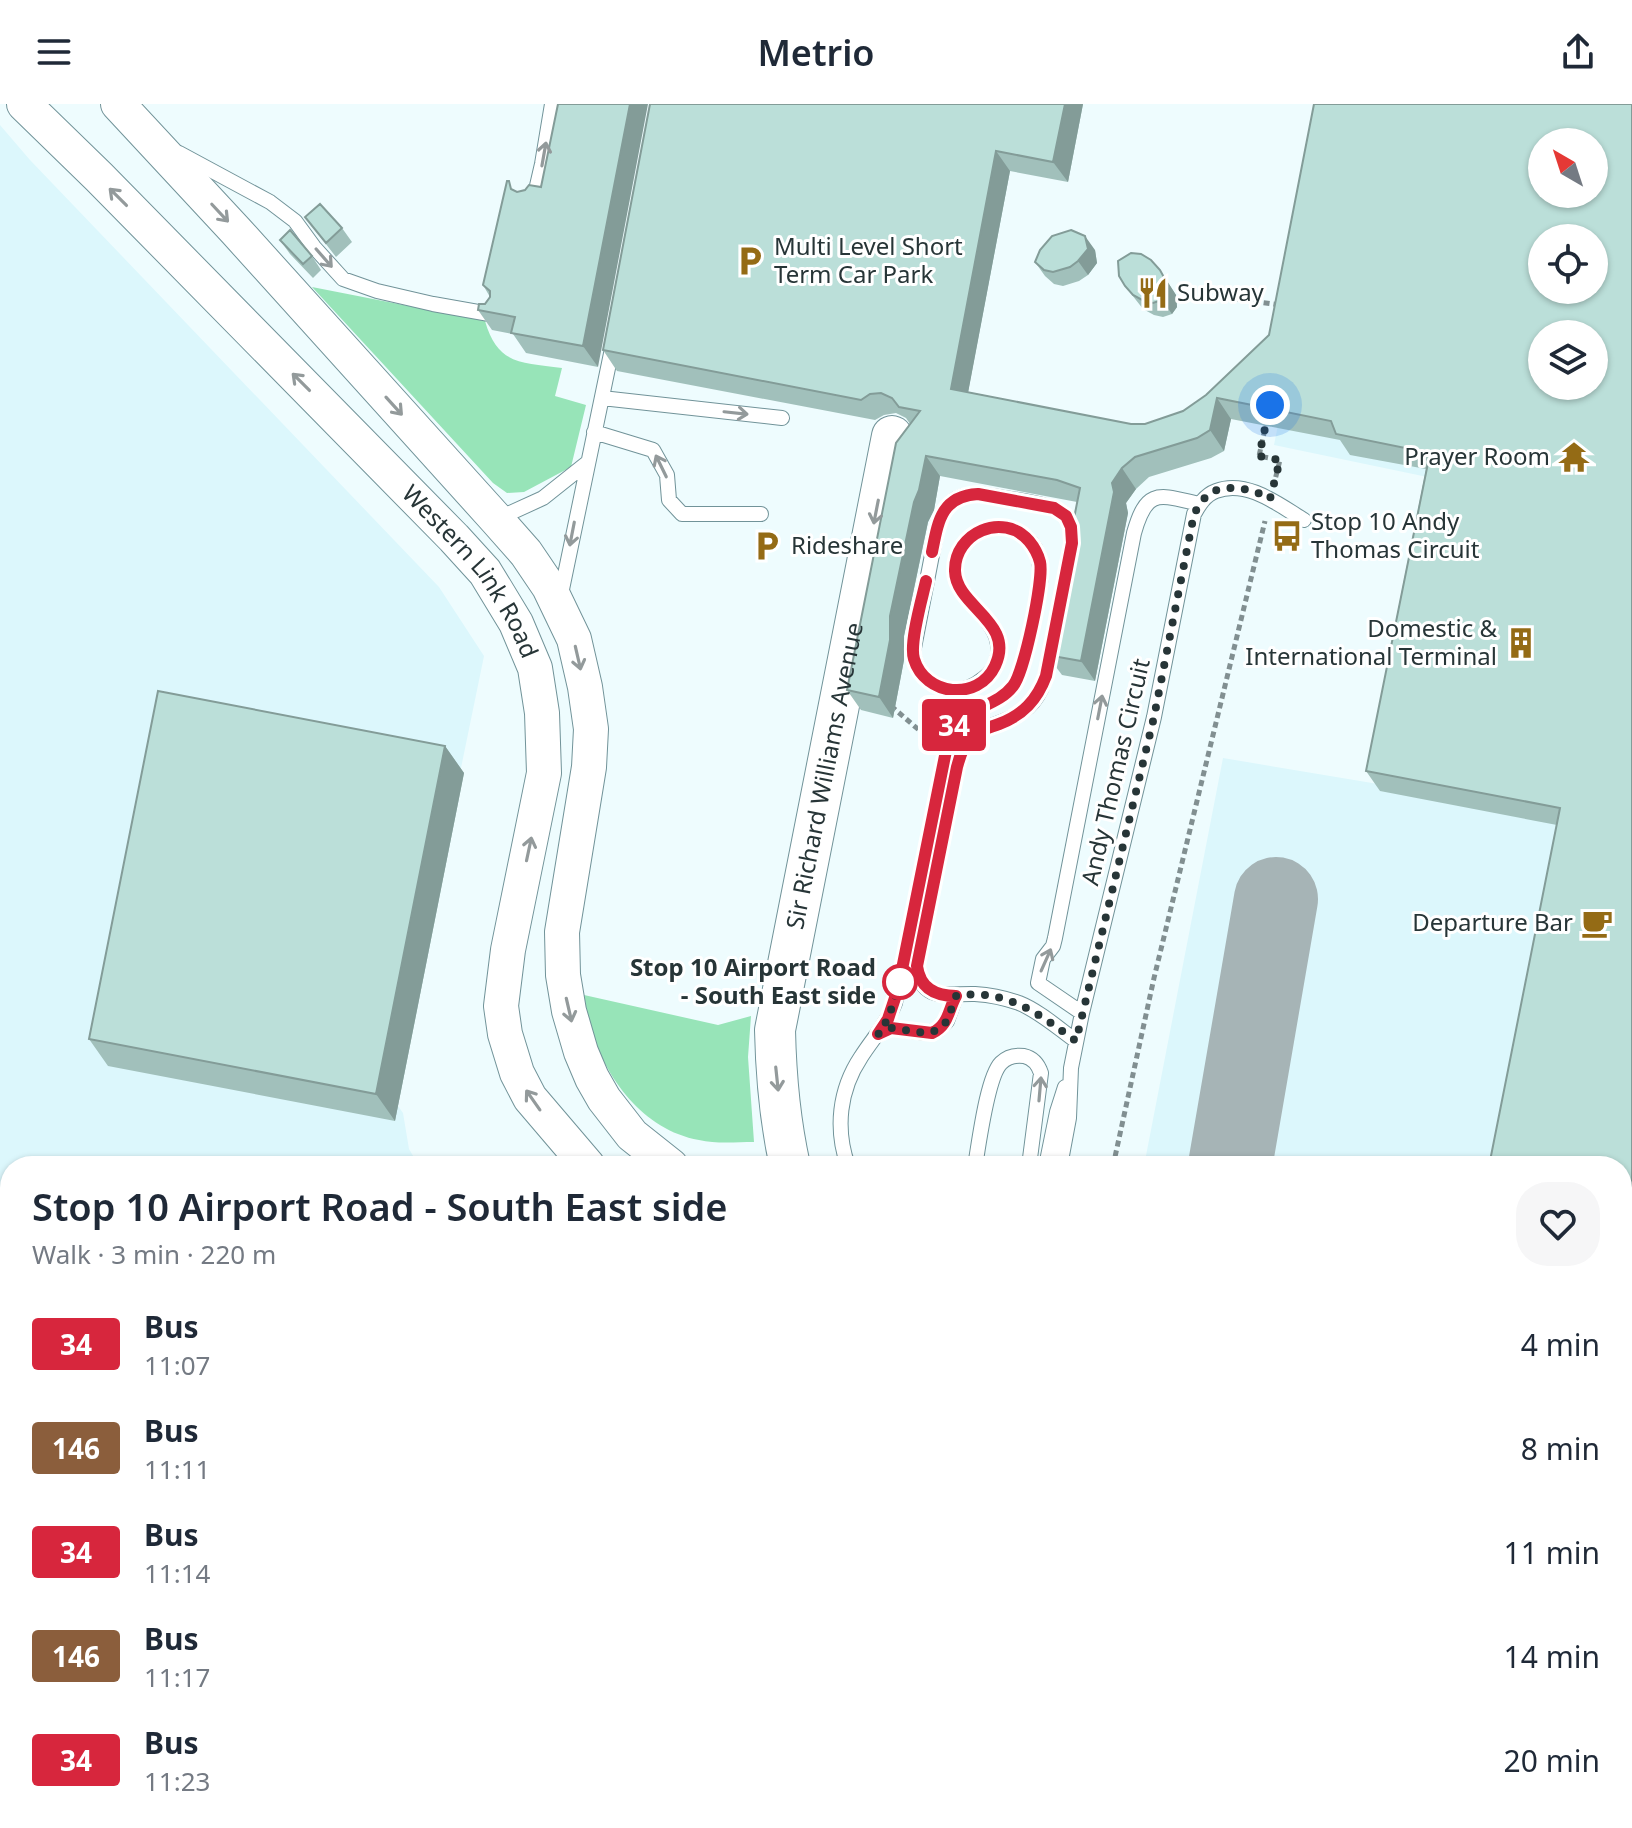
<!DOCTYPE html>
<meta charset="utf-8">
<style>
:root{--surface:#fff;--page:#f6f6f7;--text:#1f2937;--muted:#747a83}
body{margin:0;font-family:"Noto Sans",sans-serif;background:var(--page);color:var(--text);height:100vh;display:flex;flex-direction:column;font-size:30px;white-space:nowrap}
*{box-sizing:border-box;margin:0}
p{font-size:26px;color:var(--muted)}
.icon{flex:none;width:44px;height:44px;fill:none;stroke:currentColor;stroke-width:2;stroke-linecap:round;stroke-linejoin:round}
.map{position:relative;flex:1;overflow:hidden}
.drawer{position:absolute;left:0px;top:1052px;width:1632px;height:672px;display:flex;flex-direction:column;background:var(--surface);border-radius:32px 32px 0 0;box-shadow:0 2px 6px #0004}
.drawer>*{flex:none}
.badge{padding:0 16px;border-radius:6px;font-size:28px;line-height:52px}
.needle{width:52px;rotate:321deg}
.fabs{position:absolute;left:1528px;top:24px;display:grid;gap:16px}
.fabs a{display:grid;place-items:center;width:80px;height:80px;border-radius:50%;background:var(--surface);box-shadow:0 2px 6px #0004;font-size:40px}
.you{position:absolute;width:40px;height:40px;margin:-20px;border:6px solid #fff;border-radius:50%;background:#1a73e8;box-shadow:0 0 0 12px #1a73e833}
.map>.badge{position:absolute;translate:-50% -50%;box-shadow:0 0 0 4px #fff}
.round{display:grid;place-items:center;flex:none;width:84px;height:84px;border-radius:32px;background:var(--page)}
.headline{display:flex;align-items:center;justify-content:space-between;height:136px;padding:0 32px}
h1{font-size:38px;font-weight:600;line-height:60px}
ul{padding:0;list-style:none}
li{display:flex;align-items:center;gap:24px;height:104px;padding:0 32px}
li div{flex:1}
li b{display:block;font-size:30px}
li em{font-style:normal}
li .badge{min-width:88px;font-weight:700;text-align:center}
header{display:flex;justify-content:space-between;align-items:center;height:104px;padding:0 32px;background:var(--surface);font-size:36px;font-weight:600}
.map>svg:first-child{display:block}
.built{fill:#dcf7fc;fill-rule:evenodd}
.green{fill:#97e4b8}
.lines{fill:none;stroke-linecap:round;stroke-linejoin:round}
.taxiway{stroke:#a6b4b6;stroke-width:84}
.service-casing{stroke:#719399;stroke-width:16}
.minor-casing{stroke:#719399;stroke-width:30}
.tertiary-casing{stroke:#719399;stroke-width:36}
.secondary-casing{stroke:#719399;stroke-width:42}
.path{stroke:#818f91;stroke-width:5;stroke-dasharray:6 4;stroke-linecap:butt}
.service{stroke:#fff;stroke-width:14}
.minor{stroke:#fff;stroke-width:28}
.tertiary{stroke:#fff;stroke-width:34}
.secondary{stroke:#fff;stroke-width:40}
.wall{fill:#a1c0bb}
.shaded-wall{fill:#839c98}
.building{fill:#bbdfd9;stroke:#839c98;stroke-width:2;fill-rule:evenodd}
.oneway{stroke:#939a9b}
.line-casing{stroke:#fff;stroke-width:18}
.line{stroke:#d7263d;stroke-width:12}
.walk{stroke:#273537;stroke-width:8;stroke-dasharray:0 14.4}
.stop-dot{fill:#fff;stroke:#d7263d;stroke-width:4}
.labels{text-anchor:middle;stroke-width:6;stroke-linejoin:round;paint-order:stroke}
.poi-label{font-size:24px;fill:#273537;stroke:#fff;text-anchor:start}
.street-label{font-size:24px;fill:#273537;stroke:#fff}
.stop-label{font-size:24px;font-weight:bold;fill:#273537;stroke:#fff;text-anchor:end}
</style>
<header><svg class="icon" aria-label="menu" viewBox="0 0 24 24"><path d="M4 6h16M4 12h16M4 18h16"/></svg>Metrio<svg class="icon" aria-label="share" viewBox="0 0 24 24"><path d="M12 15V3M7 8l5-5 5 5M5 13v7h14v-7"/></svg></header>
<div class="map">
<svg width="1632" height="1724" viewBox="0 0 1632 1724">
<rect width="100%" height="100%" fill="#eefcfe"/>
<path class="built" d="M1342,0H1632V1724H1017L1019,1714H1622V1062H1144L1223,654L1378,680L1437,375L1274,341ZM1542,38H1594V90H1542ZM1542,134H1594V186H1542ZM1542,230H1594V282H1542Z
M0,21L30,56L439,483L484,552L393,995L403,1009L409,1045L419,1062H10V1714H163L157,1724H0Z"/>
<path class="green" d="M312,183L485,217C498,262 522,258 562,264L555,292L586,301L571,363L524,388L507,389L493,379Z
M584,891L718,921L751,912L748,953L754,1038C736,1038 716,1040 699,1036C643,1026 605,974 590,922C587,912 586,901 584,891Z"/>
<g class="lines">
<path class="taxiway" d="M1230,1062L1276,795
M1112,1724L1114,1714"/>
<defs>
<path id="service" d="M179,49L270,98L295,117L314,143L343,175L377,187L433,200L495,211
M533,99L542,60L552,0
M602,294L782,314
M594,328L653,346L667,371L669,396L682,410H761
M497,415L543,394L587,359
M561,490L613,240
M1053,535C1050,551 1048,570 1041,585C1023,624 985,613 966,640C961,647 959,655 957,663L917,862C921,900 949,889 975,890C990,891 1005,894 1019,899C1039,907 1058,924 1076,937
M1082,909L1038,879L1043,855L1053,842L1055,834L1134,429C1147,383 1159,391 1200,400
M879,930L891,924L926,929L938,926L947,917L956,892
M848,1062C835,1025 839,986 861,953C873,934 887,920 895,899L950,627C964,605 988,604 1007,589C1027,572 1035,501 1041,474C1040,463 1040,453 1035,444C1016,412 968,419 957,453C942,495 1009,512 997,556C995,564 990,570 983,575C955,598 920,583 913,549L938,420C947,399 954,391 978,390C997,393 1055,399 1066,412C1073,421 1072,434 1071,444
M975,1062C979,1040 987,973 1001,959C1007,953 1016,951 1024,952C1033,954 1038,960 1041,969L1029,1062
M1046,1062L1057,1008L1065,983
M1060,1062L1069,1014L1071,964L1082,909L1154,613L1194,410C1199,401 1205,391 1216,387C1247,375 1279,401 1304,416
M630,1714L643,1724
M794,1714L826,1724
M682,1724L687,1714
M1422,1724L1424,1714"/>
<path id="minor" d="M519,1724L524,1714
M552,1724L557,1714"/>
<g id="tertiary">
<path id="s1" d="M24,0L99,73L454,434L485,468L516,519L535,564L542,609L544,669L508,846L501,902L505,930L517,969L530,994L588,1062"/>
<path d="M118,0L236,127L496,415L526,449L549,483L574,535L585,583L591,625L589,663L562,828L563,871L569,907L581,948L592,974L604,995L632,1031L671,1062"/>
</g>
<g id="secondary">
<path id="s2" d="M790,1062C780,1017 776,972 775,926L892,332"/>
</g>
</defs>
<use href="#service" class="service-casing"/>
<use href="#minor" class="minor-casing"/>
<use href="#tertiary" class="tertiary-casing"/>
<use href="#secondary" class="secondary-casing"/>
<path class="path" d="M1224,193L1280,201
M1267,316L1259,352L1280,356L1275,376
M891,602L926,632
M1113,1062L1154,874L1265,417
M996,1724L997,1714"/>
<use href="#service" class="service"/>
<use href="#minor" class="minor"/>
<use href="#tertiary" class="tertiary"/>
<use href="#secondary" class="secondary"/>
</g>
<path class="wall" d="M1083,0L1068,78L1010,67L968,288L1131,320H1145L1183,307L1632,0V1210L1622,1260L1557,721L1380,687L1366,667L1426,365L1350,351L1340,336L1231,315L1224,347L1211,354L1149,373L1136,385L1126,399L1128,409L1095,577L1062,571L1047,551L1077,398L940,372L934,406L928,418L904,532V556L893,614L861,606L847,586L910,320L906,314L896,309L884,311L875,316L617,267L603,246Z
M507,77L598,263L526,249L513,230L492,226L478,206L490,193L483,181Z
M305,113L342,124L352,138L336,153Z
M280,136L312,152L321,166L313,174L290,150Z
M1095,146L1097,159L1088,171L1079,177L1063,182L1054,180L1045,172L1035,158Z
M1160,166L1176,191L1177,203L1172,210L1163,213L1154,211L1143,205L1125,182Z
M445,642L464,669L395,1017L108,962L89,935Z
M242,1714H307L305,1724H299Z"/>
<path class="shaded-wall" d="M630,0H648L598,263L583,242Z
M1065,0H1083L1068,78L1053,58Z
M996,47L1010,67L965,305L951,285Z
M1085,132L1095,146L1097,159L1088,171L1078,157Z
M1160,166L1176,191L1177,203L1172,210L1162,196Z
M1217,294L1231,315L1224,347L1210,326Z
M926,352L940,372L934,406L928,418L904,532V556L893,614L879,593L890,512L914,398Z
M1122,364L1136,385L1126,399L1128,409L1095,577L1081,557L1112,379Z
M445,642L464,669L395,1017L376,990Z
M1632,1118V1210L1622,1260V1168Z
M297,1714H307L305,1724H304Z"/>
<path class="building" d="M558,0H630L583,242L511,229L515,213L478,206L479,200H485L490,193V187L483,181L507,77H509L511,85L517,88L525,86L529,81L541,83Z
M650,0H1065L1053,58L996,47L951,285L1131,320H1145L1183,307L1206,291L1269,231L1314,0H1632V1118L1622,1168V1062H1489L1560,704L1366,667L1430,349L1336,330L1331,317L1217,294L1210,326L1197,334L1135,353L1122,364L1112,379L1114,388L1081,557L1047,551L1080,384L1057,376L926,352L919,386L914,398L890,512V536L879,593L847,586L896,339L920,307L899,303L892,294L881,289L870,290L861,296L603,246ZM1542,38H1594V90H1542ZM1542,134H1594V186H1542ZM1542,230H1594V282H1542Z
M320,100L342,124L326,139L305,113Z
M290,126L312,152L303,160L280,136Z
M1071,126L1085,132L1088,145L1078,157L1070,163L1053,168L1044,166L1035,158L1040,146L1052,132Z
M1131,149L1141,150L1151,156L1160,166L1166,177L1167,189L1162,196L1153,199L1144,197L1133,191L1125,182L1119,172L1118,157Z
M158,587L445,642L376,990L89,935Z"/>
<defs><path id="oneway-shaft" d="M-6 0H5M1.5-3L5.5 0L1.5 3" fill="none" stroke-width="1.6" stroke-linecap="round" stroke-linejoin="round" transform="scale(2)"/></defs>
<g class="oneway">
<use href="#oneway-shaft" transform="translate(544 50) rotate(-80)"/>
<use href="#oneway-shaft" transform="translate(118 93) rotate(-135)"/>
<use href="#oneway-shaft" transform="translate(220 109) rotate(47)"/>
<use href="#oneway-shaft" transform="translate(324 154) rotate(49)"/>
<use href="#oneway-shaft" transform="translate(301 278) rotate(-135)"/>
<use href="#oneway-shaft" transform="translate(394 302) rotate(48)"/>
<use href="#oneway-shaft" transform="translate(736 309) rotate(6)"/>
<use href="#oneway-shaft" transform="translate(661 362) rotate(-116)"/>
<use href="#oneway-shaft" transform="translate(876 408) rotate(101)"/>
<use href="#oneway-shaft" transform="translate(572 430) rotate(101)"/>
<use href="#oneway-shaft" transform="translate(578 554) rotate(77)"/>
<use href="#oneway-shaft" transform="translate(1100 603) rotate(-79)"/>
<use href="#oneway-shaft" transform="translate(529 745) rotate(-78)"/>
<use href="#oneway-shaft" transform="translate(1046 856) rotate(-66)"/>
<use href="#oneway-shaft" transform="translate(569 906) rotate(77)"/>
<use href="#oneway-shaft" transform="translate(777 975) rotate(84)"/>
<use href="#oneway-shaft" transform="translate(1040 985) rotate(-85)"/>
<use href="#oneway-shaft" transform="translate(533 996) rotate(-125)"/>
</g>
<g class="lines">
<defs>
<path id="line" d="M926,477C922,495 909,539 914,555C925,592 978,598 995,562C1016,518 956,503 955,467C954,429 1003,407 1029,437C1034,443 1038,450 1040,458C1044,475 1024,569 1013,582C996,604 966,602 950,627L898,885L888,915L878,930L891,924L932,929C949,921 948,906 956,892C935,892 920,884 917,862L957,663C960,653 962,643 970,634C978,626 988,624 999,620C1023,611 1037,596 1046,572L1072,439L1071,423L1066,412L1054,404L978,390C941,392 938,418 932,448"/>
</defs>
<use href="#line" class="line-casing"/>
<use href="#line" class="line"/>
<path class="walk" d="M900,878L888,915L878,930L891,924L926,929L938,926L947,917L956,892C1006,884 1039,910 1076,937L1154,613L1194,410C1199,401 1206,389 1217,386C1233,381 1256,386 1270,395L1280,356L1259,352L1270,301"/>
</g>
<defs>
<symbol id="parking-bare" viewBox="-9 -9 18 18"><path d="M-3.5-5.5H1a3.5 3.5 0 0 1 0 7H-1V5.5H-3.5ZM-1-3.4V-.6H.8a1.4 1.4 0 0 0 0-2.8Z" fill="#946b15" stroke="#fff" stroke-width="2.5" paint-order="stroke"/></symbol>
<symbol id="restaurant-bare" viewBox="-9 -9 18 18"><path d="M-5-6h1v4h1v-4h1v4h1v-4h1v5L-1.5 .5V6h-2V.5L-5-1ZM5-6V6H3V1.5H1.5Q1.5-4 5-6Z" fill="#946b15" stroke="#fff" stroke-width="2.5" paint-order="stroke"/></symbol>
<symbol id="temple-bare" viewBox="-9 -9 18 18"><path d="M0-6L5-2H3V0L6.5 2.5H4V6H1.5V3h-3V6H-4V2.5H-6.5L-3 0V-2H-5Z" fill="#946b15" stroke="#fff" stroke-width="2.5" paint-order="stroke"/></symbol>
<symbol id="bus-bare" viewBox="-9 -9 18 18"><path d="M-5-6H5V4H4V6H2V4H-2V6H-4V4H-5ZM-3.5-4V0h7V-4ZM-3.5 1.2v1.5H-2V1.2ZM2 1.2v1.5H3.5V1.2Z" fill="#946b15" stroke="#fff" stroke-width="2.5" paint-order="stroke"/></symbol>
<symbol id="building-bare" viewBox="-9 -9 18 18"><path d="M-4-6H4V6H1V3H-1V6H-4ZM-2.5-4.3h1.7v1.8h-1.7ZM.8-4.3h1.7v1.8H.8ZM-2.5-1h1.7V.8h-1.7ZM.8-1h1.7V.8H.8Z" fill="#946b15" stroke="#fff" stroke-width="2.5" paint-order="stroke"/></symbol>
<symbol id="cafe-bare" viewBox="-9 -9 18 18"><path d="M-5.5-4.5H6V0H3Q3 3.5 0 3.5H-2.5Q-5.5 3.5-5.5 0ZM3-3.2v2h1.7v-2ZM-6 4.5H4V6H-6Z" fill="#946b15" stroke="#fff" stroke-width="2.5" paint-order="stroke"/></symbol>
</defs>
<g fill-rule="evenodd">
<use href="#parking-bare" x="728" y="135" width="44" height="44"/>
<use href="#restaurant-bare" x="1131" y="167" width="44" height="44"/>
<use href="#temple-bare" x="1552" y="331" width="44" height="44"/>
<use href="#bus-bare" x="1265" y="410" width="44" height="44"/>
<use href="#parking-bare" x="745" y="420" width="44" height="44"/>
<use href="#building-bare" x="1499" y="517" width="44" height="44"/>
<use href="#cafe-bare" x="1575" y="797" width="44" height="44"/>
</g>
<circle class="stop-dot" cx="900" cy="878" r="16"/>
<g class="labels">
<g class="poi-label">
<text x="774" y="151">Multi Level Short<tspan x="774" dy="28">Term Car Park</tspan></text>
<text x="1177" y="197">Subway</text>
<text x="1550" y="361" text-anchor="end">Prayer Room</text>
<text x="1311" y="426">Stop 10 Andy<tspan x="1311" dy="28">Thomas Circuit</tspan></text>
<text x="791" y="450">Rideshare</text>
<text x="1497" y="533" text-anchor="end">Domestic &amp;<tspan x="1497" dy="28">International Terminal</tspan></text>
<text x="1573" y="827" text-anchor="end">Departure Bar</text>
</g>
<g class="street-label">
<text dy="8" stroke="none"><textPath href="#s1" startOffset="648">Western Link Road</textPath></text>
<text transform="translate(1116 668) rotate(-77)" y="8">Andy Thomas Circuit</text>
<text dy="8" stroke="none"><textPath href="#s2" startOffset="396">Sir Richard Williams Avenue</textPath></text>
</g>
<g class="stop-label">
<text x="876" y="872">Stop 10 Airport Road<tspan x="876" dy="28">- South East side</tspan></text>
</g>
</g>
</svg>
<div class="fabs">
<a><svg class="needle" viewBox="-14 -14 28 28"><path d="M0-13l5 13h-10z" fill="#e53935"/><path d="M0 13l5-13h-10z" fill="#747a83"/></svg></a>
<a><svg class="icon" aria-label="locate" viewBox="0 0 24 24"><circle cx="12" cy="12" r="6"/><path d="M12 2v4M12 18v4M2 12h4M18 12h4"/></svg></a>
<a><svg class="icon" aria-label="layers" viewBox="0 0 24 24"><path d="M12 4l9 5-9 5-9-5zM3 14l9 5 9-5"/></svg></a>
</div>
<div class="you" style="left:1270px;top:301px"></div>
<b class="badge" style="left:954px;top:621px;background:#d7263d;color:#fff">34</b>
<section class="drawer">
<div class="headline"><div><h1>Stop 10 Airport Road - South East side</h1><p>Walk · 3 min · 220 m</p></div><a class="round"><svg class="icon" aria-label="heart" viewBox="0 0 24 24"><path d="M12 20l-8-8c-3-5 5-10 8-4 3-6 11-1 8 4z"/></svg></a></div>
<ul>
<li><span class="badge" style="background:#d7263d;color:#fff">34</span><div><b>Bus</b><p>11:07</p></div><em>4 min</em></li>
<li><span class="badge" style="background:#8b5e3c;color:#fff">146</span><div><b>Bus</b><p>11:11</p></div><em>8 min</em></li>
<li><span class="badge" style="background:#d7263d;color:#fff">34</span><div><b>Bus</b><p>11:14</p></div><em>11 min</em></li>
<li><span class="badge" style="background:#8b5e3c;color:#fff">146</span><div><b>Bus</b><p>11:17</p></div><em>14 min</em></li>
<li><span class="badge" style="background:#d7263d;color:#fff">34</span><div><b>Bus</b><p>11:23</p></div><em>20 min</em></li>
</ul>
</section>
</div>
